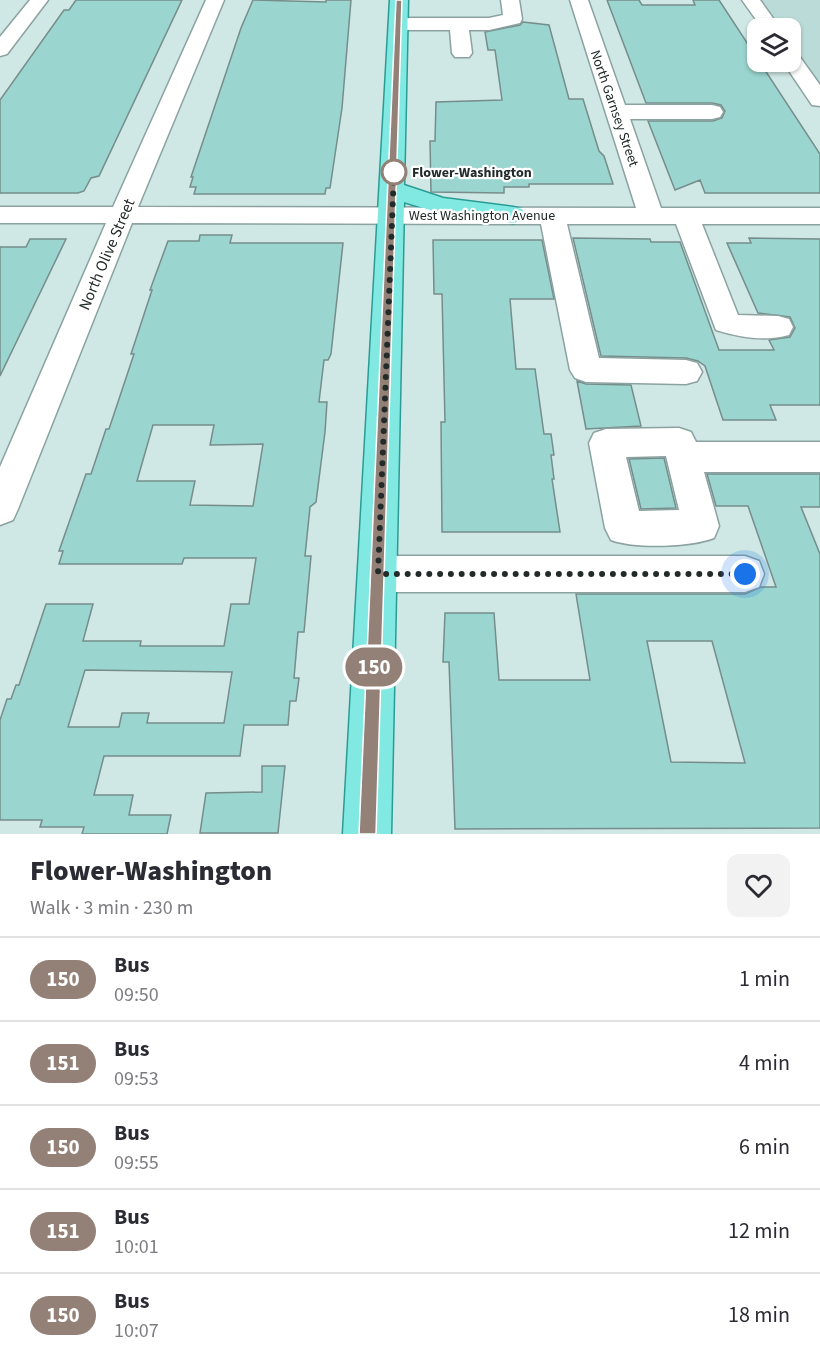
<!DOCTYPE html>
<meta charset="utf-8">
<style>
:root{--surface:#fff;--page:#f2f2f3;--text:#2b2b33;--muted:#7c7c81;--line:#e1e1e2}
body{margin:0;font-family:"Source Sans 3",sans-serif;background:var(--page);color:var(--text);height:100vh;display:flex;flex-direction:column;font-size:22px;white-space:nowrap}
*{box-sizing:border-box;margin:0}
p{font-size:20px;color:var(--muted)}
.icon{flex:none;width:33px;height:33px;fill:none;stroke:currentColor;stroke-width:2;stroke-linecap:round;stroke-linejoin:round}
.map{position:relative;height:834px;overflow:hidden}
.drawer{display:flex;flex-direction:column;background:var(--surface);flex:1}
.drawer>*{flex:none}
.badge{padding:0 12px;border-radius:20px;font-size:21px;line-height:39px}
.controls{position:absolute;left:747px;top:18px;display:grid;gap:12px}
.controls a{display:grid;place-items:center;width:54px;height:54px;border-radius:12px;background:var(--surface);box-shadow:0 2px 4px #0004;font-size:30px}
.you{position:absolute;width:30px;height:30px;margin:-15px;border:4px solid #fff;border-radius:50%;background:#1a73e8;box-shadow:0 0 0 9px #1a73e833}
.map>.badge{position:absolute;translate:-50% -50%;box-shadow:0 0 0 3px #fff}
.round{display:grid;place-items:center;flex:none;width:63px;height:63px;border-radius:12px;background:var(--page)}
.head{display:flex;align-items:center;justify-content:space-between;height:102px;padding:0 30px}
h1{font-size:28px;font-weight:800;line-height:45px}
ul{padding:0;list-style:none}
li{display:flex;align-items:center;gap:18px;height:84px;padding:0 30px;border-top:2px solid var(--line)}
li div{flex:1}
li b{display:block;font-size:22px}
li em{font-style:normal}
li .badge{min-width:66px;font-weight:700;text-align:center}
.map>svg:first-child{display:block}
.built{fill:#badbd7}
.building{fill:#9ad5cf;stroke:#768d8b;stroke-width:1.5;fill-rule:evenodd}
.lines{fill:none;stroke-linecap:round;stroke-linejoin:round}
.minor-casing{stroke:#8ba2a0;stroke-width:3}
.major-casing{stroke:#299d95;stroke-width:3}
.minor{fill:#fff;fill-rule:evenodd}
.major{fill:#81e9e2;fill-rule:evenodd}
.line{fill:#938177;stroke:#fff;stroke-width:1.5}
.walk{stroke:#222b2a;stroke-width:6;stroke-dasharray:0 10.8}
.stop-dot{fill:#fff;stroke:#938177;stroke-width:3}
.labels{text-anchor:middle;stroke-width:4.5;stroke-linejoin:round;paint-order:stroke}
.far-street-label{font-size:14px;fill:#222b2a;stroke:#fff}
.far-stop-label{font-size:14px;font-weight:bold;fill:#222b2a;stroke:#fff;text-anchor:start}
.street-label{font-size:16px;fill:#222b2a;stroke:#fff}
</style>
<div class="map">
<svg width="820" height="834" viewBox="0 0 820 834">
<rect width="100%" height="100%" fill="#cfe8e5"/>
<path class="built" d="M759,0H820V85L791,44L790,28H779Z"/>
<path class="building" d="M76,0H182L99,176L91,178L84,191L78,193H0V100L64,10H69Z
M253,0L326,2V0H351L342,108L330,188H326L325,194H194L196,187H190L193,177H191L241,28Z
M607,0H639L642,5H695L693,0H719L820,154V193H705L700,180L675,190L648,121H713L722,118L725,111L721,105L712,103H646Z
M523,22L549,25L569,99H583L599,151L604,156L613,184H529V187H504V193L431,192L430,141H435L436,102L502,100L495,50H488L485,32L520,25Z
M200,235H232L230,243H343L331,354L328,360H324L319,402H327L325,432L316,502L310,507L305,556H311L304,632H298L294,678H299L296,701H290L288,725H244L240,756H104L94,795H133L129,815H171L167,834H82L84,827H40L42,820H0V720L7,699H11L16,685H19L46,604H93L83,641H141L140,646H224L231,604H249L256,558H184L182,564H59L63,551H59L86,474H91L106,429H109L134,354H131L152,290H150L168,241H199ZM153,425H214L210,445L263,444L253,506L190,505L195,481H137ZM85,670L232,672L224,723H147L149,713H122L119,727H68Z
M573,238L650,239L651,242H680L719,350H774L769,340L790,337L795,328L790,317L758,313L727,243H751L749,238L820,239V405H770L776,420H723L705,366L698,361L686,358L601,356Z
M30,239H66L0,376V247H26Z
M433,240H542L554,299H510L516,369H535L544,434H551L554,455H551L554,479H552L560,532H442L441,422H445L442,294H434Z
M577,381L586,384L631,385L641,426L586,429Z
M664,458L676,508L641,509L629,459Z
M707,474H820V507H801L820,554V828L455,829L449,662H443L445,613H494L499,680H590L576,594H745L761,587H776L748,506H716ZM647,641H712L745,763L671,762Z
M262,766H285L278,833H200L206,793L262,792Z"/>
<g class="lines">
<defs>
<path id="minor" d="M30,0H48L7,54L0,56V37Z
M206,0H224L138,207L636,208L570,0H588L625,105H712L720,107L723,112L720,117L712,119H630L661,208H820V224H702L738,315L778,316L789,319L793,327L789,335C765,342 739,337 716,330L676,224H567L599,358L686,360L697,363L702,372L697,381L686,384L586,382L575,378L570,370L541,224L132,223L18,509L13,520L0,525V467L106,223H0V207H113Z
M501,0H519L522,19L520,23L489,30H469L472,53L469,57H455L452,53L450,30H399L390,24L399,18H489L503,15Z
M742,0H760L780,28H762Z
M790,51L797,53L820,85V106L812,105L783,62H790Z
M679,428L691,432L696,442H820V472H704L719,526L714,538C690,547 635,549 611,540L605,528L589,443L594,433L606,429ZM666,456L679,510L639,511L626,457Z
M378,556H745L759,561L764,574L759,587L745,592H378L364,587L359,574L364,561Z"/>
<path id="major" d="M390,0H408L404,185L443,198L513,207L522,209L526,215L522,221L513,223L440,213L404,202L391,834H343Z"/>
</defs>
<use href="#minor" class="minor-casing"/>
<use href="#major" class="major-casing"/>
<use href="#minor" class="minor"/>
<use href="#major" class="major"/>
</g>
<path class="line" d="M396,0H402L376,834H359Z"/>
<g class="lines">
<path class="walk" d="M394,172L378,574H745"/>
</g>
<circle class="stop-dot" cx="394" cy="172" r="12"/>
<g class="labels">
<g class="far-street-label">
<text transform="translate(615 108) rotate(71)" y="5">North Garnsey Street</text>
<text x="482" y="220">West Washington Avenue</text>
</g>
<g class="far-stop-label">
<text x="412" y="177">Flower-Washington</text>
</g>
<g class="street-label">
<text transform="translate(106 254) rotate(-67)" y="6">North Olive Street</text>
</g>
</g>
</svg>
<div class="controls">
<a><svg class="icon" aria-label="layers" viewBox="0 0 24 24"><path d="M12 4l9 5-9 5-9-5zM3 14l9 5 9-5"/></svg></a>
</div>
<div class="you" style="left:745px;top:574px"></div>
<b class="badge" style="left:374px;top:667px;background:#938177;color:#fff">150</b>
</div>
<section class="drawer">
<div class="head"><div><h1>Flower-Washington</h1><p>Walk · 3 min · 230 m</p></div><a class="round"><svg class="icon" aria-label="heart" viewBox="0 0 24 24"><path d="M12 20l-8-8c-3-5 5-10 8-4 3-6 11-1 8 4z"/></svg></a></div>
<ul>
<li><span class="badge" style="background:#938177;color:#fff">150</span><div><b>Bus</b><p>09:50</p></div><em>1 min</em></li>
<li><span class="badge" style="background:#938177;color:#fff">151</span><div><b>Bus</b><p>09:53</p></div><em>4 min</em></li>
<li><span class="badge" style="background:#938177;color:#fff">150</span><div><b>Bus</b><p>09:55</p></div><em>6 min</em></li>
<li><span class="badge" style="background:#938177;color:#fff">151</span><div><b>Bus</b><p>10:01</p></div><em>12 min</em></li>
<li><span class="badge" style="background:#938177;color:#fff">150</span><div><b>Bus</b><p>10:07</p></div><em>18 min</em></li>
</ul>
</section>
